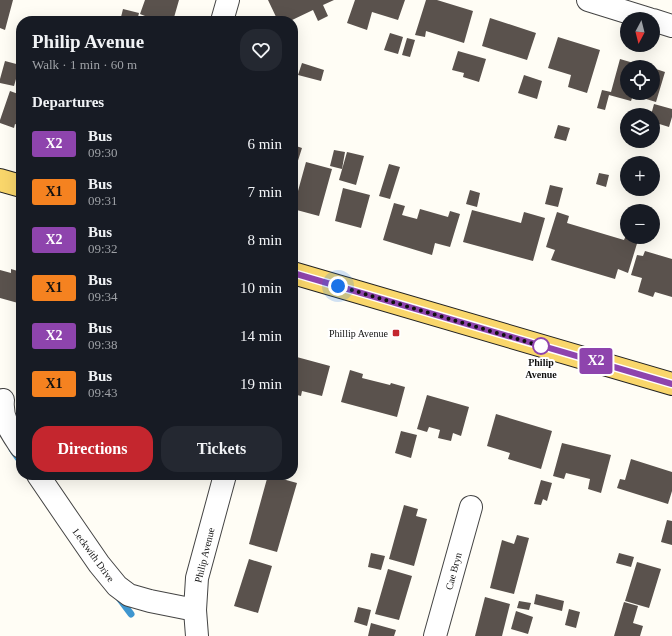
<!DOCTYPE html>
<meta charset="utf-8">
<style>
:root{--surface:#171b24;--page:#242831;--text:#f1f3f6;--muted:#9ea1a6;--accent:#c4262e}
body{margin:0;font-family:"Times New Roman",serif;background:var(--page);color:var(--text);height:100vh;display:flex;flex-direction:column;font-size:15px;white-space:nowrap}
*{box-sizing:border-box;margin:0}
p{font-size:13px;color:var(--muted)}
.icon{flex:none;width:22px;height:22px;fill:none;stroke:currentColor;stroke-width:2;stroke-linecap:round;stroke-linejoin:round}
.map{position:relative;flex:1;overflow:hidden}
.sheet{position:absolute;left:16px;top:16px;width:282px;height:464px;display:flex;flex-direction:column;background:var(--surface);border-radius:16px;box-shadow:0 4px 16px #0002}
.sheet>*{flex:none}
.badge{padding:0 8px;border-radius:3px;font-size:14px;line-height:26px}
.needle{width:26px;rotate:187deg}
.tools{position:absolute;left:620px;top:12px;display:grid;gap:8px}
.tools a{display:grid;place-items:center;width:40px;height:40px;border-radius:50%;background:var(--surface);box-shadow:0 4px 16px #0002;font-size:20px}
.you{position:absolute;width:20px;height:20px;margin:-10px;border:3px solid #fff;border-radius:50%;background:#1a73e8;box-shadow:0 0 0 6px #1a73e833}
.map>.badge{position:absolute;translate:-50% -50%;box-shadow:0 0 0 2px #fff}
h2{padding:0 16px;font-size:15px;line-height:36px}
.round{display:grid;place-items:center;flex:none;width:42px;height:42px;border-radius:16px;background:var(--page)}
.headline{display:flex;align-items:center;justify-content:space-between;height:68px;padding:0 16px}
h1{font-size:19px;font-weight:700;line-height:30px}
.primary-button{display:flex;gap:8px;margin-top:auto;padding:8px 16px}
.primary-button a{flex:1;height:46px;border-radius:16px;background:var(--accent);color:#fff;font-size:16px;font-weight:700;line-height:46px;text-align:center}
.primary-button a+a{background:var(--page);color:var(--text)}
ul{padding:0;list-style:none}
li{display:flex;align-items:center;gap:12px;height:48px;padding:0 16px}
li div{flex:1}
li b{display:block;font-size:15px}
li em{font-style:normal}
li .badge{min-width:44px;font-weight:700;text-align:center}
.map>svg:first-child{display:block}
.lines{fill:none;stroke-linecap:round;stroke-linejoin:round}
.stream{stroke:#3f96cf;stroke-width:7}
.building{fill:#5a524d}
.minor-casing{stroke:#444;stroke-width:24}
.major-casing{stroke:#222;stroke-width:24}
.minor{stroke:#fff;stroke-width:22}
.major{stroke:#f9d66b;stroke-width:22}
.line-casing{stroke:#fff;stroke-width:9}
.line{stroke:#8e44ad;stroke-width:6}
.walk{stroke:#111;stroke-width:4;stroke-dasharray:0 7.2}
.poi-dot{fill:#c4262e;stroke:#fff;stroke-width:1.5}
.stop-dot{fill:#fff;stroke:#8e44ad;stroke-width:2}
.labels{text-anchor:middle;stroke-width:4;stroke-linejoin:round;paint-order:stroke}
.poi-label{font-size:10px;fill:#111;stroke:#fff;text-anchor:end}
.stop-label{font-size:10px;font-weight:bold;fill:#111;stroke:#fff}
.street-label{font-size:10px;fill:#111;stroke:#fff}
</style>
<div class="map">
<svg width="672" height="636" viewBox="0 0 672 636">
<rect width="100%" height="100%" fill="#fffdf5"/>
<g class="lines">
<path class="stream" d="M12,449L21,462
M119,598L131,614"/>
</g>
<path class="building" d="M0,0H13L5,30L0,28Z
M145,0H179L173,21H143L145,16L140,14Z
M268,0H334L323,5L328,16L318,21L313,10L290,21H278Z
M355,0H405L398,20L372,12L367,30L347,23Z
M426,0H437L473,11L464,43L426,31L425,37L415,35Z
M123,9L139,13L137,21H120Z
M490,18L536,33L527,60L482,46Z
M390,33L403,37L398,54L384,50Z
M558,37L600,50L587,93L568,87L571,75L548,68Z
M407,38L415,40L410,57L402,55Z
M458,51L486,59L479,82L463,77L464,73L452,70Z
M620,59L647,67H627V93H653V68L665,72L656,102L633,95L631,101L609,95L605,110L597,108L602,90L611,92Z
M5,61L20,65L14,86L0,83V79Z
M302,63L324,70L321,81L298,75Z
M524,75L542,81L537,99L518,93Z
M10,91L21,95V126L15,124L14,128L0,123V120Z
M654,104L672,109V117L669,127L653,122V115H651Z
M558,125L570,128L566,141L554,138Z
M293,145L302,148L295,170H293Z
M334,150L345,152L342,169L330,166Z
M347,152L364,156L356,185L339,180Z
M306,162L332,169L319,216L293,209Z
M389,164L400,167L390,199L379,196Z
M599,173L609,175L606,187L596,184Z
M550,185L563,188L558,207L545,204Z
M343,188L370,195L361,228L335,221Z
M470,190L480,193L477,207L466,204Z
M394,203L405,206L402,215L417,219L420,209L448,217L450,211L460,214L450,247L435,243L432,255L383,240Z
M472,210L521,223L524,212L545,218L533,261L463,242Z
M557,212L569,216L567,223L624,240L627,233V237H639L628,273L618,269L615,279L551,260L555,250L546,247Z
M645,251L672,259V297L655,292L653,297L638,292L642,278L631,275L637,255L643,256Z
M11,269L21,272V291L18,303L0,298V270L11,273Z
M293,356L330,366L322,396L302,391L301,396L293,394Z
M350,370L363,374L362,378L390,385L391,383L405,387L397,417L341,402Z
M427,395L469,407L461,436L453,433L451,441L438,438L440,430L429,427L427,432L417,429Z
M496,414L552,431L541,469L508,459L510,453L487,446Z
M401,431L417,435L411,458L395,453Z
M562,443L611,455L601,493L588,489L590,479L566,473L564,479L553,476Z
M631,459L672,472V491L668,504L617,488L620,479L625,480Z
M268,475L297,483L277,552L249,544Z
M541,480L552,483L547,501L543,499L541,505L534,504Z
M404,505L418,509L416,516L427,519L414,566L389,559Z
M667,520L672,521V545L661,542Z
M517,535L529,538L514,594L490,588L502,540L514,544Z
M371,553L385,556L381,570L368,567Z
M619,553L634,557L631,567L616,563Z
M249,559L272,566L258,613L234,606Z
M637,562L661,569L649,608L625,601Z
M388,569L412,576L399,620L375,614Z
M536,594L564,601L562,611L534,604Z
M485,597L510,604L502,636H475Z
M519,601L531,603L529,610L517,608Z
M624,602L638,606L633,623L643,626L640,636H614Z
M358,607L371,610L367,626L354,622Z
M569,609L580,612L576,628L565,625Z
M516,611L533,617L528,634L511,629Z
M371,623L396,630L394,636H368Z"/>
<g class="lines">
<defs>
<path id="minor" d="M588,0L649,19
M653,20L672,26
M222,21L228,0
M3,400C1,419 11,432 21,447
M38,475L68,519L99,564L117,586L129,595L150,601L195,610
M197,636L195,610L197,578L225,475
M435,636L471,507"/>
<path id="major" d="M0,180L21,186
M293,273L672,384"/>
</defs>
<use href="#minor" class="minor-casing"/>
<use href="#major" class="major-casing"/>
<use href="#minor" class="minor"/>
<use href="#major" class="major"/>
</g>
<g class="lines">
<defs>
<path id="line" d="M293,273L672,384"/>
</defs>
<use href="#line" class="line-casing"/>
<use href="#line" class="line"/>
<path class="walk" d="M338,286L541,346"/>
</g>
<rect class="poi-dot" x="392" y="329" width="8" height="8" rx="2"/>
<circle class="stop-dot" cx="541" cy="346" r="8"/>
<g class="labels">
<g class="poi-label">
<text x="388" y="337">Phillip Avenue</text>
</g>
<g class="stop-label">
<text x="541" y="366">Philip<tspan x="541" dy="12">Avenue</tspan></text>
</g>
<g class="street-label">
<text transform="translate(94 555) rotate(54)" y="4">Leckwith Drive</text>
<text transform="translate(204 555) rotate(-76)" y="4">Philip Avenue</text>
<text transform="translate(453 571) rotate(-75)" y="4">Cae Bryn</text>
</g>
</g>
</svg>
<div class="tools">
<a><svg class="needle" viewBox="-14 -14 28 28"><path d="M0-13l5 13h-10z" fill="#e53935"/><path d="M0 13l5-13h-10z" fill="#9ea1a6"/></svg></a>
<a><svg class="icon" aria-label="locate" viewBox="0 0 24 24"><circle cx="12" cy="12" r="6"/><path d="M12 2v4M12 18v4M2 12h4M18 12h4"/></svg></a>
<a><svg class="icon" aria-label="layers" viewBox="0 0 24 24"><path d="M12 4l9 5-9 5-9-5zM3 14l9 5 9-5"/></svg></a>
<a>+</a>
<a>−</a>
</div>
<div class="you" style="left:338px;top:286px"></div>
<b class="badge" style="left:596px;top:361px;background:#8e44ad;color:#fff">X2</b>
<section class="sheet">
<div class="headline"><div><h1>Philip Avenue</h1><p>Walk · 1 min · 60 m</p></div><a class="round"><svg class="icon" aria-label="heart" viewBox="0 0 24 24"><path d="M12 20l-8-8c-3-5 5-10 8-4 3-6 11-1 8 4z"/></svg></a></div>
<h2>Departures</h2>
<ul>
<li><span class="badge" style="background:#8e44ad;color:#fff">X2</span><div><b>Bus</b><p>09:30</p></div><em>6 min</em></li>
<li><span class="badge" style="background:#f58220;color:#111">X1</span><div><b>Bus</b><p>09:31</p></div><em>7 min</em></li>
<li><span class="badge" style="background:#8e44ad;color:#fff">X2</span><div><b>Bus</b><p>09:32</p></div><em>8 min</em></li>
<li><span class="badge" style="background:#f58220;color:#111">X1</span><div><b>Bus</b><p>09:34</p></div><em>10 min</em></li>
<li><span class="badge" style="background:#8e44ad;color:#fff">X2</span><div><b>Bus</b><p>09:38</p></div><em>14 min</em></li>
<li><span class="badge" style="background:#f58220;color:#111">X1</span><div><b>Bus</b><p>09:43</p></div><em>19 min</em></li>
</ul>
<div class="primary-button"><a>Directions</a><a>Tickets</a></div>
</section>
</div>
